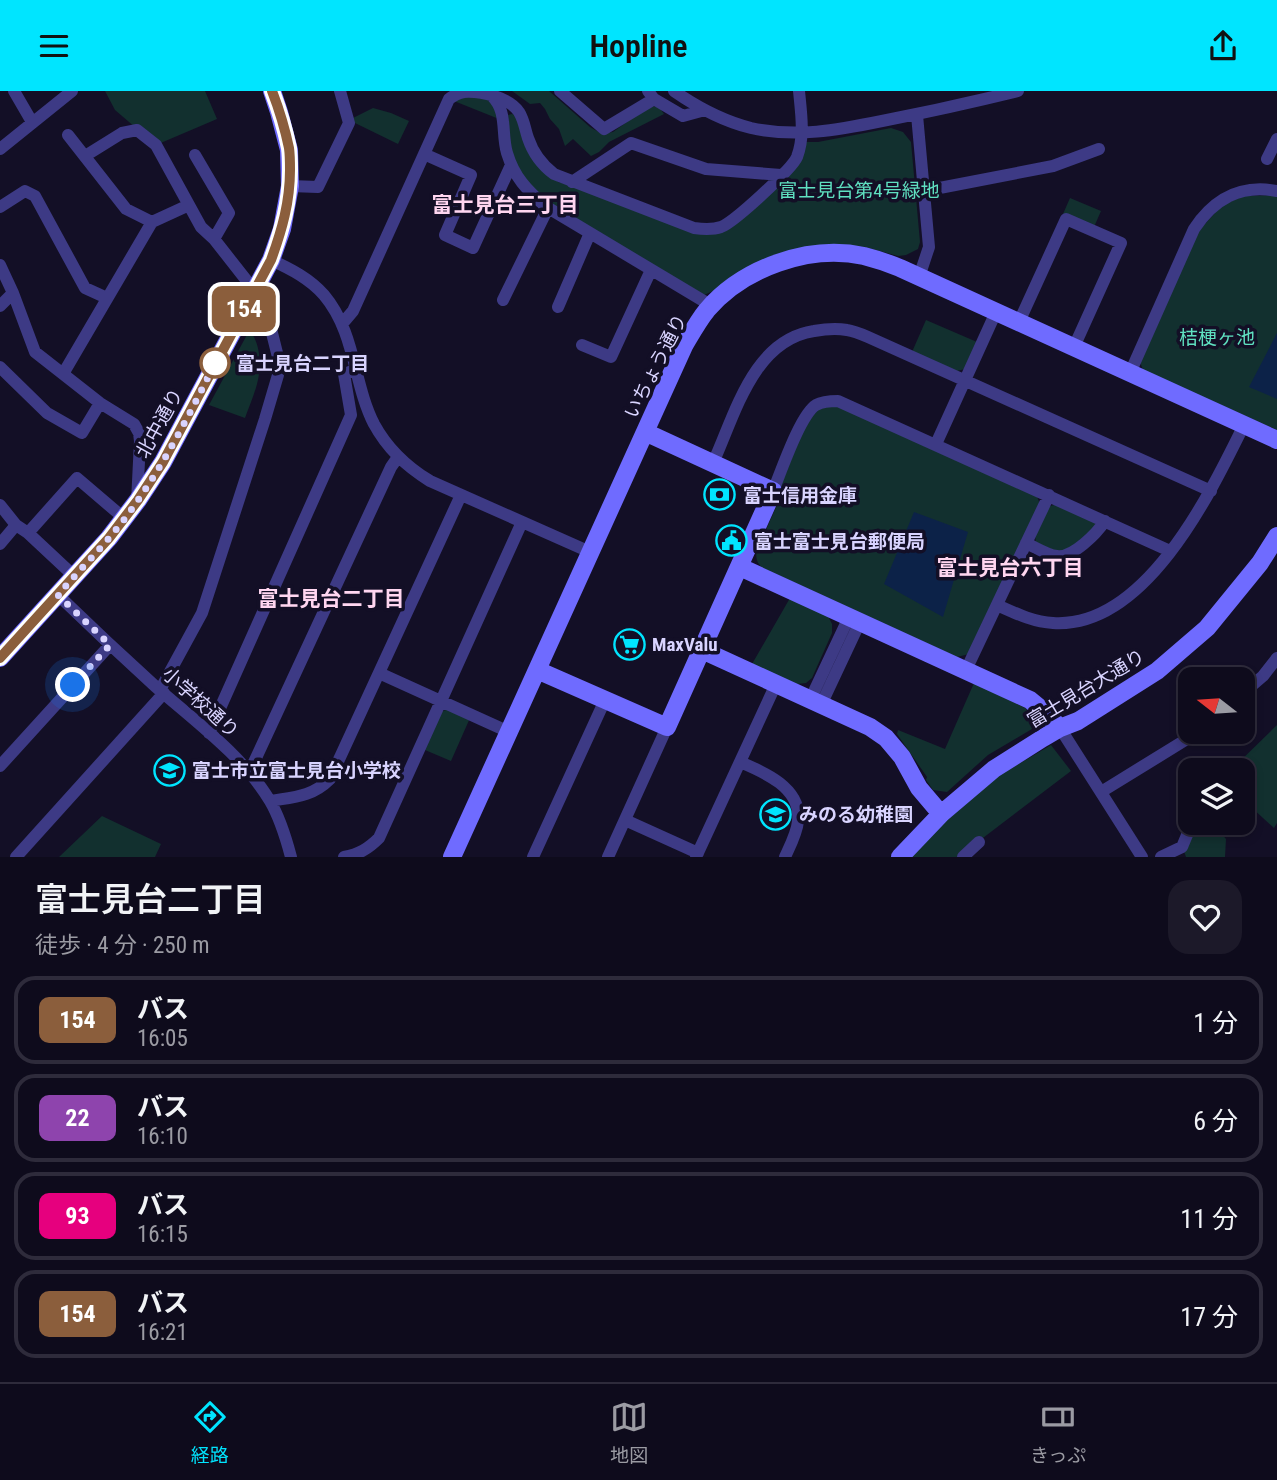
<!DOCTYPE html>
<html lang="ja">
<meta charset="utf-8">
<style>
:root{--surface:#0e0b1c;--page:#1c1929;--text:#f1f3f6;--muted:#9b9ba3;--line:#2e2b3b;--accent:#00e5ff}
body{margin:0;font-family:"Roboto Condensed","Noto Sans JP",sans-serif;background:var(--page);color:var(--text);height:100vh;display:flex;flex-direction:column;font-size:26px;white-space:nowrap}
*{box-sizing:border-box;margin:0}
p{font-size:23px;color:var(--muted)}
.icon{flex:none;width:38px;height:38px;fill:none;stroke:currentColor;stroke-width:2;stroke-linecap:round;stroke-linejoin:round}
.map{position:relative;height:766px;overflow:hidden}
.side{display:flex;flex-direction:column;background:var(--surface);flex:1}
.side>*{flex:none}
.badge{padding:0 14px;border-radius:10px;font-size:24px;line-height:46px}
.needle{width:46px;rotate:287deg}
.tools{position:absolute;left:1178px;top:576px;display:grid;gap:14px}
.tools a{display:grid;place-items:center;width:77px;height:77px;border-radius:14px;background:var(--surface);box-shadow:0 4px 10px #0003,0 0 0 2px var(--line);font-size:35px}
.you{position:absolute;width:35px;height:35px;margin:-18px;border:5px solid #fff;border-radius:50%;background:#1a73e8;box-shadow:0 0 0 10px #1a73e833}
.map>.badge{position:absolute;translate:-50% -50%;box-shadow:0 0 0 4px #fff}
.round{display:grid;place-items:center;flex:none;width:74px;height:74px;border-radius:21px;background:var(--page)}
.headline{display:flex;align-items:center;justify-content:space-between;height:119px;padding:0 35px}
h1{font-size:33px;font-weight:600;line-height:52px}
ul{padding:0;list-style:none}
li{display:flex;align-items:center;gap:21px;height:88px;margin:0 14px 10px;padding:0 21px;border:4px solid var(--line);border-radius:21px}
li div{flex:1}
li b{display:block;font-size:26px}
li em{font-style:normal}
li .badge{min-width:77px;font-weight:700;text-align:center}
header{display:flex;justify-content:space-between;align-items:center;height:91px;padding:0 35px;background:var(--accent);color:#111;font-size:32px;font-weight:600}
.dock{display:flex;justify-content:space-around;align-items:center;height:98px;border-top:2px solid var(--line);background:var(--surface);font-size:19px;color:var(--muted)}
.dock a{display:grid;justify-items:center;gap:4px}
.dock .current{color:var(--accent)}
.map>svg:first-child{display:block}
.green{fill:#12302f}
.water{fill:#0c2248}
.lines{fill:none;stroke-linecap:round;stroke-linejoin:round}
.street{stroke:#3d3a85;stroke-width:12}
.secondary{stroke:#6f6bff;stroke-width:18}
.line-casing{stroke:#fff;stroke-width:16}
.line{stroke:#8b5e3c;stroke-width:10}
.walk{stroke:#d9d4ff;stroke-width:7;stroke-dasharray:0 12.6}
.stop-dot{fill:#fff;stroke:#8b5e3c;stroke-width:3.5}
.labels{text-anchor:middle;stroke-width:7;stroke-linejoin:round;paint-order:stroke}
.park-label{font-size:19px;fill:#5fe0c0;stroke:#130f26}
.stop-label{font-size:19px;font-weight:bold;fill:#d9d4ff;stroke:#130f26;text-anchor:start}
.street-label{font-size:19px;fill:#d9d4ff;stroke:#130f26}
.poi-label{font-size:19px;font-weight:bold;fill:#d9d4ff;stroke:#130f26;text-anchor:start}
.neighbourhood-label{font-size:21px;font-weight:bold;fill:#ffd6f0;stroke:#130f26}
</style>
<header><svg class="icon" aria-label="menu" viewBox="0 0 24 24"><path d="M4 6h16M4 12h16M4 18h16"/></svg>Hopline<svg class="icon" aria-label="share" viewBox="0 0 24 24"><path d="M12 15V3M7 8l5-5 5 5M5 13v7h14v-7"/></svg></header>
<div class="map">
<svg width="1277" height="766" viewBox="0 0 1277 766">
<rect width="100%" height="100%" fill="#130f26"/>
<path class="green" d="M105,0H205L217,28L156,54L115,19Z
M512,0H549L590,36L602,43L613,41L649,15L659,16L664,23L609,51L599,61L591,65L573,48L565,55L559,38L550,28L545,18L540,12L530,13Z
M459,6H484L495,15L499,28L454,10Z
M373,17L391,22L409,30L398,53L355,32L353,27Z
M512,23L515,24L558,91L724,140L806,51H818L891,37L903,41L911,51L920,151L918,158L906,164L898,165L865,156L840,154L809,156L777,163L750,175L713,200L704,204L547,113L523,91L510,58L508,24Z
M1277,104V339L1143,279L1140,271L1198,141L1221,115L1243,105Z
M1070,107L1101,120L1094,136L1063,123Z
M926,229L977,251L965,278L957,280L912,261Z
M249,240C259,248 261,270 259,283C257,298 250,313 245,327L209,314Z
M836,313L1036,403L1040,413L969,563L957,566L763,477C757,473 755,466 757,459L781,405L778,402L805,334L820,317Z
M1057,413L1095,430V436L1068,459L1059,461L1036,452L1035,444L1047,416Z
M790,507L828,525L832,533V542L812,587L806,592L797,593L752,573Z
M974,592L1025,617L1030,621L1032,638L988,664L947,701L933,699L926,689L927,686L897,643L898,639L945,658Z
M448,618L470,627L451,670L425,659L441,621Z
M1277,634V732L1274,737L1251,716L1243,697L1242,679H1234L1233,677Z
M1051,654L1071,680L958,766H909L926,748L995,687Z
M102,725L161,753L155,766H59Z
M1195,733L1217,738L1226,748L1225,766H1186L1183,757Z"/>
<path class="water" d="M1277,242V308L1249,296Z
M914,421L968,441L943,526L884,493Z"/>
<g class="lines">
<path class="street" d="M14,0L32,31
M560,0L604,38L654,8
M648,0L654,8L683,25L705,19
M674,0C697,16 723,30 751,37C796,47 838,39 882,30C928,21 973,11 1018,0
M492,5C508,21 501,42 507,62C514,86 527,99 545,115L712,215
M917,24L929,156L919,186
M68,44L126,118L152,131
M0,58L72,0
M424,63L471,84L445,144L473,157L511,74
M195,64L229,122L214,148
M85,65L122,42L137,39L156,54L201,136L214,148L254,199
M1267,68L1277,48
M572,91L631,52L706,78L781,84
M290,95L318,96L349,32L340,0
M924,100L1053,75L1099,58
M0,116L25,100L35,105L85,197L107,207
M271,169C291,178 310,188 324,204C356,242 353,292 374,333C387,357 407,376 430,390L590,461
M0,174L13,202L35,261L100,312L134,333L139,342L140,350L137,411
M503,209L548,117
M0,215L13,202
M558,216L590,142
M1019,231L1066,128L1121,152L1074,256
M342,233L353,220L449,8C454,4 458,2 464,1C481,0 509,6 519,21C524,29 525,38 528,47C533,62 542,74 554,83L694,137C702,138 712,139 721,136C734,131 792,78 797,66C805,45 801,21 799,0
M582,254L611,266L651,179
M0,276L47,322L82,342L100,312
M1130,282L1194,138C1214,108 1240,93 1277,100
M63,283L152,131L189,114
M936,353L996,221
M713,372C735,324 753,249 814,240C825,238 836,237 847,239C854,240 861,243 868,246L1211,400
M773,400C781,381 800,324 816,314C823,310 831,310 838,310L1170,460
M0,414L16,434L28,442L74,485
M28,442L77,387L125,428
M1026,452C1035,456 1047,464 1057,465C1073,467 1097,442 1105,430
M0,453L16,434
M58,504C90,535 123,566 156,596C195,630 244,666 270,710C280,727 286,747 291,766
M997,514C1015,522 1033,531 1053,532C1145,538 1210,403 1244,334
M966,579L1049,404
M379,582L509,641
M160,599L202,522L265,328L278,284V266L270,234L262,219L256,212L250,207
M1242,603L1263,585L1277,567
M810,609L849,526
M821,614L860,531
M1060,637L1142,766
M209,642L351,324L344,283L357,278
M740,671C764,681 802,697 798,730C797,742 790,755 785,766
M0,675L110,554
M249,682L391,376L398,366
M1101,701L1200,640
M270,710C294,706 312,706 330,688L461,404
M625,729L698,762
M16,766L164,602
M344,766C359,763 368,758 379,747L522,431
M533,766L605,609
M608,766L667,636
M696,766L776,593
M963,766L979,751
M1161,766L1182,756L1192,732"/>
<path class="secondary" d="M740,476L1030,609L1047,623L1060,637
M702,559L870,636L886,647L902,666L919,697L941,723
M0,567L109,447L138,409L163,371L271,169L282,138L290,95L289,59L279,21L272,0
M537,579L667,636L773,400L645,341
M452,766L684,255C691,243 698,230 707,219C743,177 809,153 864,165C876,168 888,172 900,177L1277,349
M900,766L941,723L994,678L1043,647L1060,637L1078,630L1157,580L1207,537L1260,472L1277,445"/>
</g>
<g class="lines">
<defs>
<path id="line" d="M0,567L109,447L138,409L163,371L271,169C282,139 290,111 290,79C290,72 290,64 289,57C285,38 279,18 272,0"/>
</defs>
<use href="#line" class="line-casing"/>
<use href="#line" class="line"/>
<path class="walk" d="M73,594L110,554L58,504C80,478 105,454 126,426C161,379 189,325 215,272"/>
</g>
<defs>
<symbol id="bank-ring" viewBox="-11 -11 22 22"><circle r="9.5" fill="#130f26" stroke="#00e5ff" stroke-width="1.5"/><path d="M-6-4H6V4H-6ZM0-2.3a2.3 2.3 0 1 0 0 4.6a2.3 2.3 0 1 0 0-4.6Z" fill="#00e5ff"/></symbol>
<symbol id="civic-ring" viewBox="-11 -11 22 22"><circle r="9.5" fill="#130f26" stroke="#00e5ff" stroke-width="1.5"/><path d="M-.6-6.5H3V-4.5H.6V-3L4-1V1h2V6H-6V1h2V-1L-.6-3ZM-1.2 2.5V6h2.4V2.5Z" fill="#00e5ff"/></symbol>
<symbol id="supermarket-ring" viewBox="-11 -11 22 22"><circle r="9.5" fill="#130f26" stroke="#00e5ff" stroke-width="1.5"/><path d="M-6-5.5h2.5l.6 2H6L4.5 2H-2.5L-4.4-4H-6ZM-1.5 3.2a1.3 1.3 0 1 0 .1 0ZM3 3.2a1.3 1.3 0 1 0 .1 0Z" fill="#00e5ff"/></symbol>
<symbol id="school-ring" viewBox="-11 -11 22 22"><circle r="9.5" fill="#130f26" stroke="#00e5ff" stroke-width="1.5"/><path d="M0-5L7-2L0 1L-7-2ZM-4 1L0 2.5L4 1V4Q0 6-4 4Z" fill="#00e5ff"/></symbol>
</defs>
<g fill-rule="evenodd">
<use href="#bank-ring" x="702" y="386" width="35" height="35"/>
<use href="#civic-ring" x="714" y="432" width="35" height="35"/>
<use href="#supermarket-ring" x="612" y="536" width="35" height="35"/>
<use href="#school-ring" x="152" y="662" width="35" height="35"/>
<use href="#school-ring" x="758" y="706" width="35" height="35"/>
</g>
<circle class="stop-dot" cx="215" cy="272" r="14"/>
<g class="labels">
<g class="park-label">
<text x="859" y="106">富士見台第4号緑地</text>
<text x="1217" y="253">桔梗ヶ池</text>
</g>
<g class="stop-label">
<text x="236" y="279">富士見台二丁目</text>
</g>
<g class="street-label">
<text transform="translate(655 275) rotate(-63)" y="7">いちょう通り</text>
<text transform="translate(159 332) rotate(-61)" y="7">北中通り</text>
<text transform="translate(1086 597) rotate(-31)" y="7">富士見台大通り</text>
<text transform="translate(201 611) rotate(42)" y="7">小学校通り</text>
</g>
<g class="poi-label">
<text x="743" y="411">富士信用金庫</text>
<text x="754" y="457">富士富士見台郵便局</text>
<text x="652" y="560">MaxValu</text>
<text x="192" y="686">富士市立富士見台小学校</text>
<text x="799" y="730">みのる幼稚園</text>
</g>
<g class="neighbourhood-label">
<text x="505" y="121">富士見台三丁目</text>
<text x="1010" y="484">富士見台六丁目</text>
<text x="331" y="515">富士見台二丁目</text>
</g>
</g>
</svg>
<div class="tools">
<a><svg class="needle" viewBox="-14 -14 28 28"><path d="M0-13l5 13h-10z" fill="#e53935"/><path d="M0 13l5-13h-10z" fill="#9b9ba3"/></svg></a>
<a><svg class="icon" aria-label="layers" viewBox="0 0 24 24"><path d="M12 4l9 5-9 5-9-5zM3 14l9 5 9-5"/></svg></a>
</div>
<div class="you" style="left:73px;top:594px"></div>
<b class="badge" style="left:244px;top:218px;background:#8b5e3c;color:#fff">154</b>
</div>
<section class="side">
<div class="headline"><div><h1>富士見台二丁目</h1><p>徒歩 · 4 分 · 250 m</p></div><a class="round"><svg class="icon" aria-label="heart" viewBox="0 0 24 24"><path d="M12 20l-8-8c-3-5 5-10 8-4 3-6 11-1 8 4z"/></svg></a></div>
<ul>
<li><span class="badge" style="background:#8b5e3c;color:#fff">154</span><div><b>バス</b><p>16:05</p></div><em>1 分</em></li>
<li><span class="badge" style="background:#8e44ad;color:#fff">22</span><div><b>バス</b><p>16:10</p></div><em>6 分</em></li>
<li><span class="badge" style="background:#e6007e;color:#fff">93</span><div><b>バス</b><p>16:15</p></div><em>11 分</em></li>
<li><span class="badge" style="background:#8b5e3c;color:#fff">154</span><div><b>バス</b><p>16:21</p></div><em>17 分</em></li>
</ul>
</section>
<nav class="dock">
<a class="current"><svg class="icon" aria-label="directions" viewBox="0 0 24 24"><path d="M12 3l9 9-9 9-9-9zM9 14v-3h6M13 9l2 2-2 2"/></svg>経路</a>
<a><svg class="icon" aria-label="map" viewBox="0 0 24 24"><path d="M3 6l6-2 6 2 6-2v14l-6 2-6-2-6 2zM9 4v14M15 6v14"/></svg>地図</a>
<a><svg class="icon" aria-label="tickets" viewBox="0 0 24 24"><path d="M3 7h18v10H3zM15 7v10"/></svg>きっぷ</a>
</nav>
